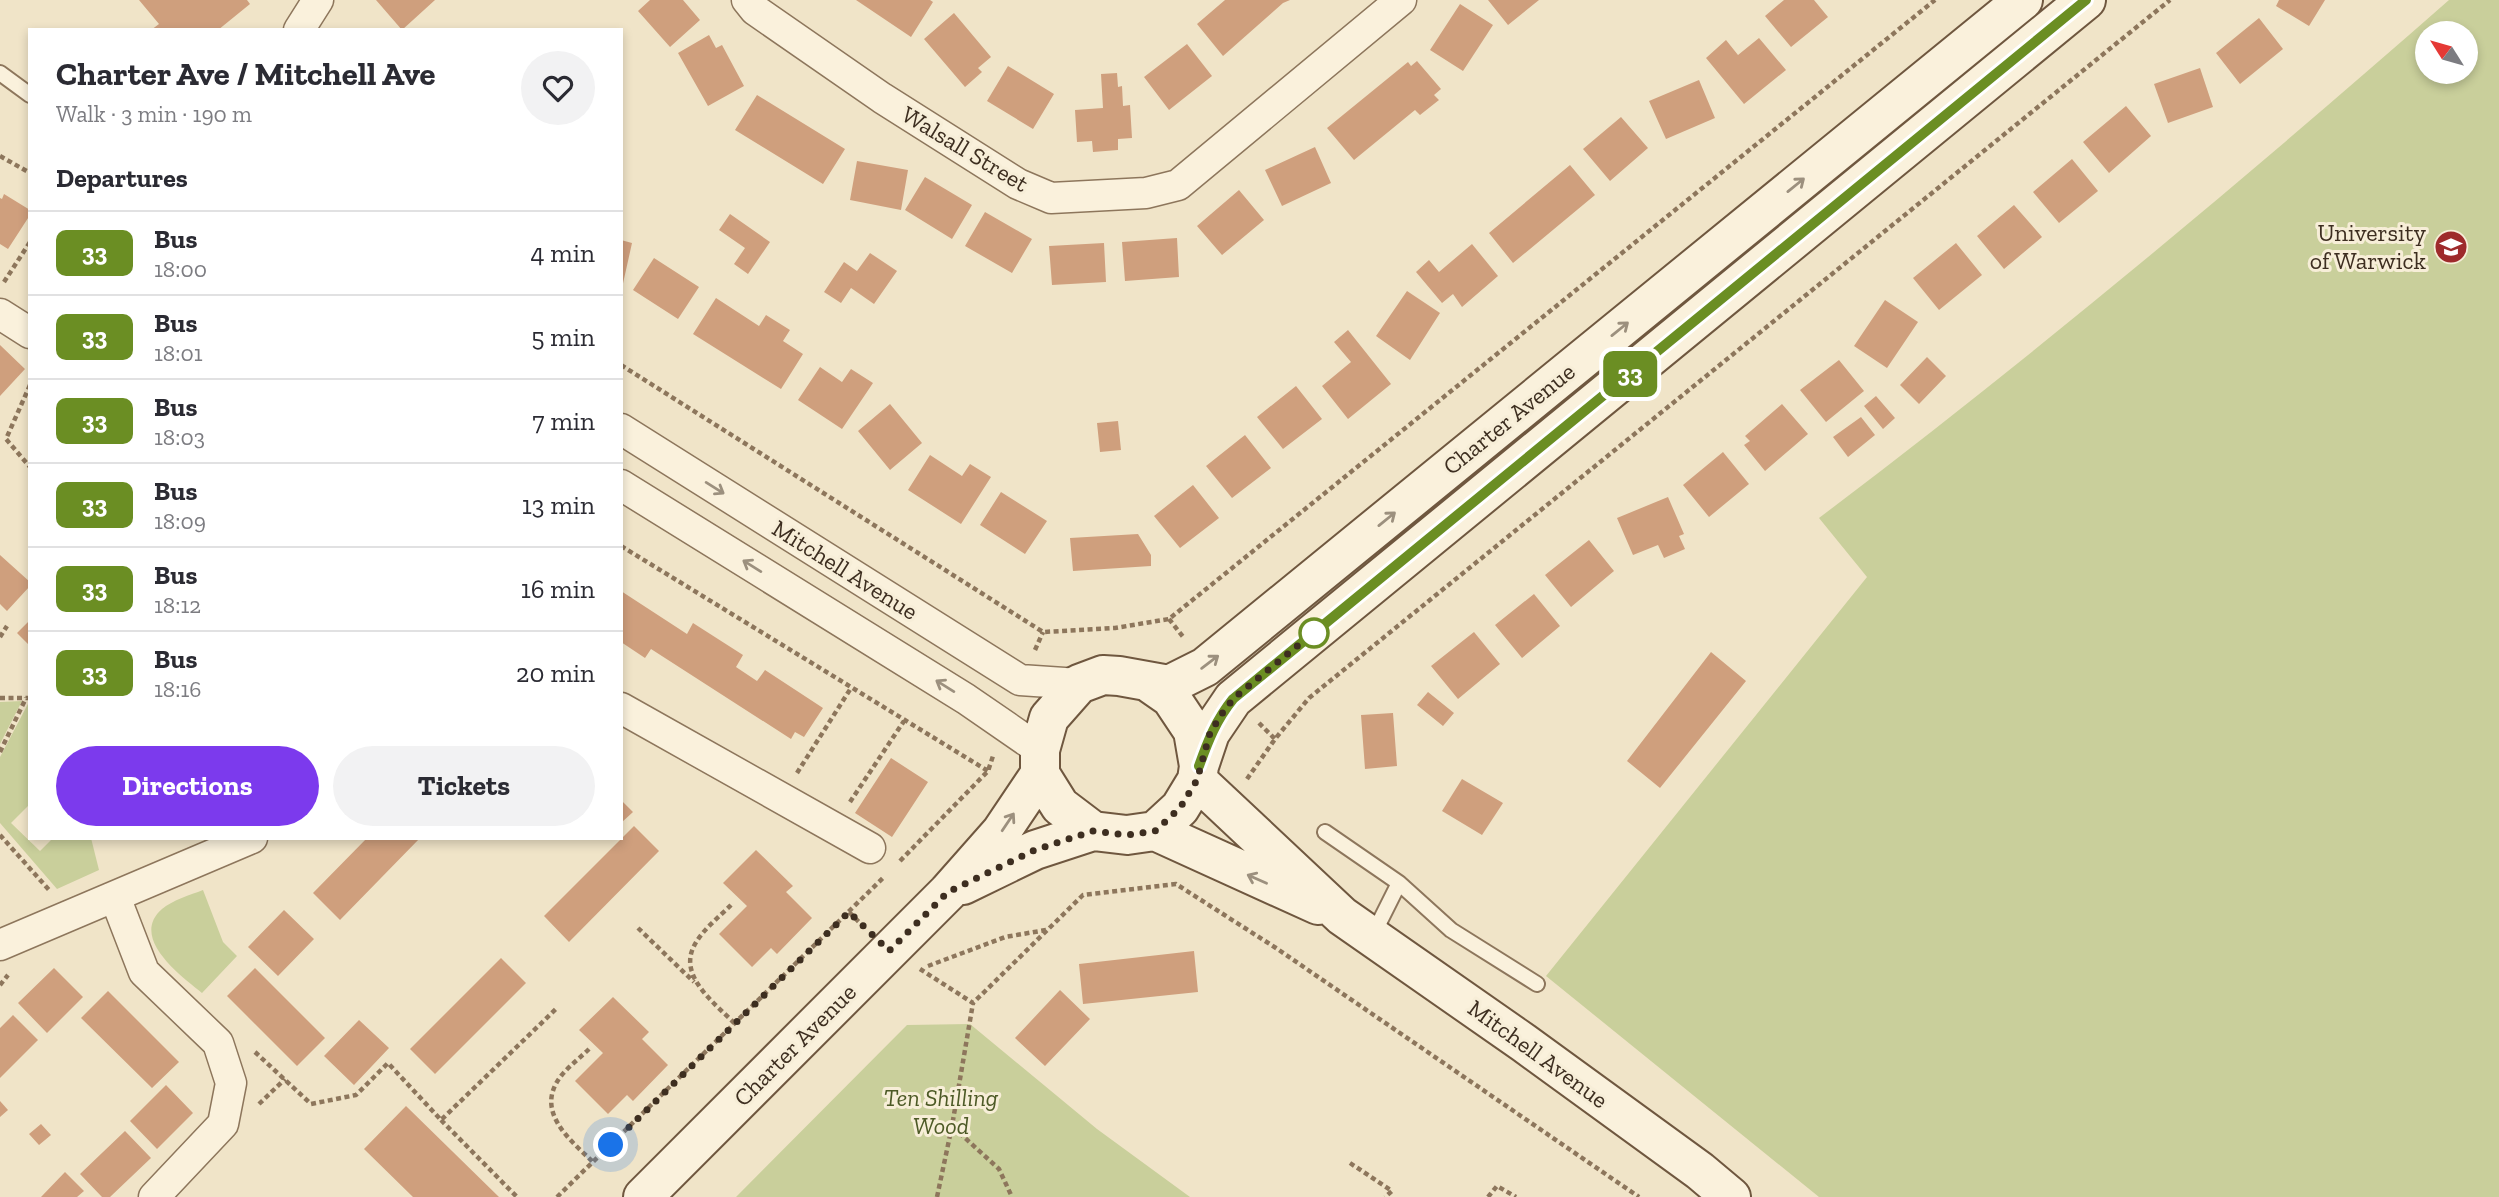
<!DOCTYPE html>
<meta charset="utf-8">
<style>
:root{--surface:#fff;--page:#f2f2f3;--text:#2b2b33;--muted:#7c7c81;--line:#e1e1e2;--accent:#7c3aed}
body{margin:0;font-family:"Zilla Slab",serif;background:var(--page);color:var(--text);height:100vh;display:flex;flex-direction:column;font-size:26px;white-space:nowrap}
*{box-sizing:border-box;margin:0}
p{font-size:23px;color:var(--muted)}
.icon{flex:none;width:38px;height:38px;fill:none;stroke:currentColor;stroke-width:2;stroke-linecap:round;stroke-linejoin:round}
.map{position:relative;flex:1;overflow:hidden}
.panel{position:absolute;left:28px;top:28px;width:595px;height:812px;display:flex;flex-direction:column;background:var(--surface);border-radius:0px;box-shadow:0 4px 10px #0003}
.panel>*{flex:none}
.badge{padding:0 14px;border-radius:10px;font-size:24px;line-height:46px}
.needle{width:46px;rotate:307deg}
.tools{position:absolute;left:2415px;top:21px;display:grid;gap:14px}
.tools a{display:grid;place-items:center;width:63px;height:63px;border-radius:50%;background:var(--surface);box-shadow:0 4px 10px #0003;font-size:35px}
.you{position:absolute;width:35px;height:35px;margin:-18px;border:5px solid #fff;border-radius:50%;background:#1a73e8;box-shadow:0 0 0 10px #1a73e833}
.map>.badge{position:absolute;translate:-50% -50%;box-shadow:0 0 0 4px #fff}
h2{padding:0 28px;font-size:26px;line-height:63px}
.round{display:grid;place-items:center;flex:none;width:74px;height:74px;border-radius:37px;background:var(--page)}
.overview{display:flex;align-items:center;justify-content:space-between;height:119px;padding:0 28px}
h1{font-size:33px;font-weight:700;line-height:52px}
.action{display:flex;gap:14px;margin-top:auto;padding:14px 28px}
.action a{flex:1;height:80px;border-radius:42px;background:var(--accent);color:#fff;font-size:28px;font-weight:700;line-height:80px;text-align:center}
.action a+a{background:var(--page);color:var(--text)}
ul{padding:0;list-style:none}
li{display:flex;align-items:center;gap:21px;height:84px;padding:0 28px;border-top:2px solid var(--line)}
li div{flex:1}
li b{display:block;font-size:26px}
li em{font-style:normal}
li .badge{min-width:77px;font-weight:700;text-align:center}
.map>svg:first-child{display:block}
.green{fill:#c9cf9b;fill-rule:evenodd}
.building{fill:#cf9f7d}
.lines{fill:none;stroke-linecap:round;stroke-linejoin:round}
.lane-casing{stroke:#8d765c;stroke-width:18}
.street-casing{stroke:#8d765c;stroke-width:33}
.secondary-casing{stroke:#6f573f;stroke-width:42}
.path{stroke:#8d765c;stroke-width:4.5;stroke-dasharray:5 3.5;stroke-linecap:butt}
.lane{stroke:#faf1dc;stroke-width:14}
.street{stroke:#faf1dc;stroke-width:30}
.secondary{stroke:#faf1dc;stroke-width:38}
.oneway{stroke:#9c907e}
.line-casing{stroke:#fff;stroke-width:16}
.line{stroke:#6b8e23;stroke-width:10}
.walk{stroke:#3d2e20;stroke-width:7;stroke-dasharray:0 12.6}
.stop-dot{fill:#fff;stroke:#6b8e23;stroke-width:3.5}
.labels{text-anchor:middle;stroke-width:6;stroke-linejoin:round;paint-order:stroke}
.street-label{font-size:24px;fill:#3d2e20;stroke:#f7eed8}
.poi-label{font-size:24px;fill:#3d2e20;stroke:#f7eed8;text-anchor:end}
.park-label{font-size:24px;font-style:italic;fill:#4d5a26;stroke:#f7eed8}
</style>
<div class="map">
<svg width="2499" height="1197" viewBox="0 0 2499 1197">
<rect width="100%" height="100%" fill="#f0e4c8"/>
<path class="green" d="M2449,0H2499V1197H1819L1546,976L1867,577L1819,518C2036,354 2245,179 2449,0ZM2427,33H2466V72H2427Z
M30,700V804L11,823L40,851L53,838H91L99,870L57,889L0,823V757Z
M22,701L0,744V702Z
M203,890L223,942L237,956L202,993C181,976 129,938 162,909C173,900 190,895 203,890Z
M970,1024L1097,1129L1190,1197H736L907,1025Z"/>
<path class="building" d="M139,0H247L250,4L218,30H151L159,24Z
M376,0H435L402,30Z
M650,0H683L700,20L670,47L638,11Z
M856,0H930L933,2L911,37Z
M1225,0H1290L1283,3L1223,56L1197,24Z
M1488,0H1539L1508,25Z
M1814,0L1828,17L1791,47L1765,16L1784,0Z
M2279,0H2325L2309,26L2276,6Z
M1460,4L1493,25L1463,71L1430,50Z
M954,13L991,57L978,68L982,72L965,87L924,39Z
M2259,18L2283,49L2240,84L2216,53Z
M709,35L716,48L722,45L744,86L708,106L678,53Z
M1759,38L1786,70L1744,104L1706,58L1726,40L1738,55Z
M1187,44L1212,76L1169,110L1144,77Z
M1417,61L1441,89L1434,95L1439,100L1420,115L1415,110L1354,160L1327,128L1408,62L1411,66Z
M1008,66L1054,94L1033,129L987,101Z
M2200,68L2213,107L2168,123L2154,84Z
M1117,73L1118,87L1122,86L1123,106L1130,105L1132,138L1118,139V150L1093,152L1092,141L1077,142L1075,110L1103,108L1101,74Z
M1699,80L1715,118L1666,139L1649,101Z
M757,95L845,149L823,184L735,130Z
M2126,106L2151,136L2109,173L2083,142Z
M1621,117L1648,148L1610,181L1583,149Z
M1315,147L1331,183L1282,206L1265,170Z
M2072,159L2098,191L2059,223L2033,192Z
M857,161L908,170L901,210L850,200Z
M1570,165L1595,195L1513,263L1489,233Z
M925,177L972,205L952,239L905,210Z
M1239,190L1264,220L1222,255L1197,226Z
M4,194L30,210V215L8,249L0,244V198L2,199Z
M2014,205L2042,237L2004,269L1977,236Z
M985,212L1032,239L1012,273L965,246Z
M730,214L770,242L748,274L734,264L745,248L719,230Z
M1177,238L1179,277L1125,281L1122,242Z
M621,240L632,243L622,288L621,287Z
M1104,243L1106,282L1052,285L1049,246Z
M1956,243L1982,275L1939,310L1913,278Z
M1472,244L1498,276L1462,307L1453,294L1442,303L1416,272L1429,260L1439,272Z
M870,253L897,271L874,304L851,288L841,303L824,292L844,262L857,271Z
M654,258L699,287L678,319L633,290Z
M1407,291L1440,313L1410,360L1376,336Z
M716,298L759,326L766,315L790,330L783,341L803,354L781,389L693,334Z
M1885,300L1918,322L1887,368L1854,346Z
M1348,330L1391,384L1348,419L1322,386L1351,362L1334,342Z
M0,345L25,369L0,396Z
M1927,357L1946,376L1919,404L1900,385Z
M1839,360L1864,391L1826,422L1800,390Z
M820,367L842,382L851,369L873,383L842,429L798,400Z
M1296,386L1322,419L1283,449L1257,417Z
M1876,396L1895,418L1883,429L1864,406Z
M890,404L922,443L890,470L858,431Z
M1782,404L1808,434L1765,471L1744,445L1750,441L1745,436Z
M1861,417L1875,435L1848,457L1833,437Z
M1118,421L1121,450L1100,452L1097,423Z
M1245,435L1271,468L1232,498L1206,466Z
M1723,452L1749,484L1709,517L1683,485Z
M930,455L962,476L970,464L991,477L961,524L908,490Z
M1193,485L1219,518L1180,548L1154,516Z
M1001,492L1047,521L1025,554L980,525Z
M1668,497L1684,534L1679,536L1685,549L1664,558L1658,545L1633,555L1617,518Z
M1138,534L1151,555V566L1073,571L1070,538Z
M1589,540L1614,571L1571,607L1545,575Z
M0,555L30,582V586L7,611L0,604Z
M621,591L687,634L693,623L743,655L736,667L757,681L765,670L823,708L804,737L795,732L791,739L651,649L645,658L621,642Z
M1534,594L1560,626L1522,658L1495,625Z
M30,620V646L17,633Z
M1474,632L1500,664L1458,699L1431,666Z
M1711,652L1746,681L1660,788L1627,761Z
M1428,692L1454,713L1443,726L1417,705Z
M1393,713L1397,766L1365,769L1361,715Z
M891,758L928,782L892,837L855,813Z
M1462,779L1503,803L1482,835L1442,811Z
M621,800L633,812L621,823Z
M634,826L659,851L569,942L544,916Z
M367,838H420L340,920L313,893Z
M756,850L793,886L786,892L812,918L777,954L771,948L752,967L719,934L747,906L723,883Z
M284,910L314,939L278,976L248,947Z
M1194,951L1198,992L1083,1004L1079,964Z
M501,958L526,983L435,1074L410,1049Z
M54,968L83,997L47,1033L18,1003Z
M255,968L325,1038L297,1066L227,996Z
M1060,990L1090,1019L1045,1066L1015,1038Z
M108,991L179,1062L152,1088L81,1018Z
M613,997L649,1032L642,1039L668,1065L633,1101L627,1095L608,1114L575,1081L603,1053L579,1030Z
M13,1015L38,1040L0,1078V1028Z
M359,1020L389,1048L354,1085L324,1056Z
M166,1085L193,1113L157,1149L130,1121Z
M0,1101L8,1110L0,1117Z
M406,1106L499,1197H413L364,1149Z
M41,1124L51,1135L39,1145L29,1134Z
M125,1131L151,1158L110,1197H102L80,1174Z
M65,1172L84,1191L77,1197H41Z"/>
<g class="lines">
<defs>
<path id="lane" d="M0,73L30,95
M1325,832L1399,883
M1373,935L1399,883L1451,930L1537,984"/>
<path id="street" d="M747,0L755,10L882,98L1018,184L1051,198L1146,193L1178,185L1401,0
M299,30L318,0
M0,314L30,333
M621,429L1020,680L1079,684
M621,485L966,699L1040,750
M621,708L870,848
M115,897L144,972L218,1043L231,1083L223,1124L154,1197
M0,945L252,838"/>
<path id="secondary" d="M1148,682L1171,698L1193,731L1199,766L1197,780L1180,808L1155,831L1127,835L1093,831L1060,806L1040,774V750L1049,718L1079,684L1103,675L1119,676L1169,685L1205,667L2023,0
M1199,766L1210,733L1233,699L2086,0
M1197,780L1342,916L1524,1043L1700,1171L1731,1197
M1155,831L1318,905
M963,885L1035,850L1093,831
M643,1197L948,892L1001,832L1040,774"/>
</defs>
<use href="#lane" class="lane-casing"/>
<use href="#street" class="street-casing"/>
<use href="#secondary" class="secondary-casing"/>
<path class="path" d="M0,156L30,173
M4,282L30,242
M621,365L1043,632L1115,628L1169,619L1935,0
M30,385L6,439L30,467
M621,546L988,771
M1169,619L1184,638
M0,637L7,626
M1035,650L1043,632
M0,698H30
M1259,723L1275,739
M0,752L26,698
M797,773L851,688
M1247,779L1275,739L1309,698L2170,0
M850,802L904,721
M0,835L50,891
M900,861L988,771L993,756
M731,905C719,917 702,930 694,946C678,977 716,1004 734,1023
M849,912L865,928
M638,928L694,982
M928,966L1005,937L1046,930
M920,969L973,1003L1083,895L1176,884L1276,948L1639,1197
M0,985L8,975
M589,1049C580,1058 569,1066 561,1076C534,1111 569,1139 593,1162
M255,1052L311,1104L356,1095L388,1063L441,1120L557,1008
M259,1104L285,1079
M441,1120L517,1197
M953,1127L999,1169L1012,1197
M1350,1163L1392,1191L1385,1197
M557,1197L884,877
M937,1197L952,1126L973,1003
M1488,1197L1497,1186L1516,1197"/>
<use href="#lane" class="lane"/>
<use href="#street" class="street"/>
<use href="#secondary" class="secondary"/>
</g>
<defs><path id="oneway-shaft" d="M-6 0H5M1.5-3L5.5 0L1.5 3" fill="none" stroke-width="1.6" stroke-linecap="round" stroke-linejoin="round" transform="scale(1.75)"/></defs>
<g class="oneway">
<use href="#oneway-shaft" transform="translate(1796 185) rotate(-39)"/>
<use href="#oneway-shaft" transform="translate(1620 329) rotate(-39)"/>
<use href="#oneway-shaft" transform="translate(715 488) rotate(32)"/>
<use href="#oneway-shaft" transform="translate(1387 519) rotate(-39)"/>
<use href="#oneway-shaft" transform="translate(752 566) rotate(-148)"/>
<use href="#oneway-shaft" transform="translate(1210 662) rotate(-37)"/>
<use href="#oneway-shaft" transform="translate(945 686) rotate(-148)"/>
<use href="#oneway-shaft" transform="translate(1008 822) rotate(-56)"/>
<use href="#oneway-shaft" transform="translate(1257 879) rotate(-156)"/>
</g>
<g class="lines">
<defs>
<path id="line" d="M1199,766C1208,741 1216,720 1233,699L2086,0"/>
</defs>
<use href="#line" class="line-casing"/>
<use href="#line" class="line"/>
<path class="walk" d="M611,1145L849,912L889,951L948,892L1035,850L1093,831L1127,835L1155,831L1180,808L1197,780L1210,733L1221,715L1233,699L1318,629L1314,633"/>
</g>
<defs>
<symbol id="university-disc" viewBox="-11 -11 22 22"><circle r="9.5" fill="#9e2a2b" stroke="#f7eed8"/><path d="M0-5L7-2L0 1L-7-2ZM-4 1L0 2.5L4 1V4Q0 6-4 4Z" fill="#fff"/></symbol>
</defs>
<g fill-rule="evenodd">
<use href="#university-disc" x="2432" y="228" width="38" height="38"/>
</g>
<circle class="stop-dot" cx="1314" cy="633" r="14"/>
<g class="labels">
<g class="street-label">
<text transform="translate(965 149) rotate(31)" y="8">Walsall Street</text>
<text transform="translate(1509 419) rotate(-39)" y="8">Charter Avenue</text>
<text transform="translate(845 570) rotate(32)" y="8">Mitchell Avenue</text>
<text transform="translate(795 1045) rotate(-45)" y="8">Charter Avenue</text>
<text transform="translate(1538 1054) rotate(36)" y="8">Mitchell Avenue</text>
</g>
<g class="poi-label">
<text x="2426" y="241">University<tspan x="2426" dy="28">of Warwick</tspan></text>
</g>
<g class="park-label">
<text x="941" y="1106">Ten Shilling<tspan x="941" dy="28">Wood</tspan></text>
</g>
</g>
</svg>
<div class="tools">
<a><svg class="needle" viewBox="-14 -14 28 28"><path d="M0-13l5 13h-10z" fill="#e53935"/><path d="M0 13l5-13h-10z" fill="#7c7c81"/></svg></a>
</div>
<div class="you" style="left:611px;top:1145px"></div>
<b class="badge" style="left:1630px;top:374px;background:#6b8e23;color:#fff">33</b>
<section class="panel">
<div class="overview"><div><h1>Charter Ave / Mitchell Ave</h1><p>Walk · 3 min · 190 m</p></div><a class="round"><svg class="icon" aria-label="heart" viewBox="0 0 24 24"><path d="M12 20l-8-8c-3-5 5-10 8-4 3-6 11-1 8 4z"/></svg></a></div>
<h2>Departures</h2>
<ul>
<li><span class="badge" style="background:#6b8e23;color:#fff">33</span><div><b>Bus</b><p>18:00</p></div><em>4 min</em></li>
<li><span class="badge" style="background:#6b8e23;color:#fff">33</span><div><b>Bus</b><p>18:01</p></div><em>5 min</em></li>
<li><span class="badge" style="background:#6b8e23;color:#fff">33</span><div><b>Bus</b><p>18:03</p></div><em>7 min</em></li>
<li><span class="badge" style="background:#6b8e23;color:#fff">33</span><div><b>Bus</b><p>18:09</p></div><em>13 min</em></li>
<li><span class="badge" style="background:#6b8e23;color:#fff">33</span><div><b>Bus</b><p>18:12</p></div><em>16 min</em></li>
<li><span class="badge" style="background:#6b8e23;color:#fff">33</span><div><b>Bus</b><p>18:16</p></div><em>20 min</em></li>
</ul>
<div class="action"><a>Directions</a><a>Tickets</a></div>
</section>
</div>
